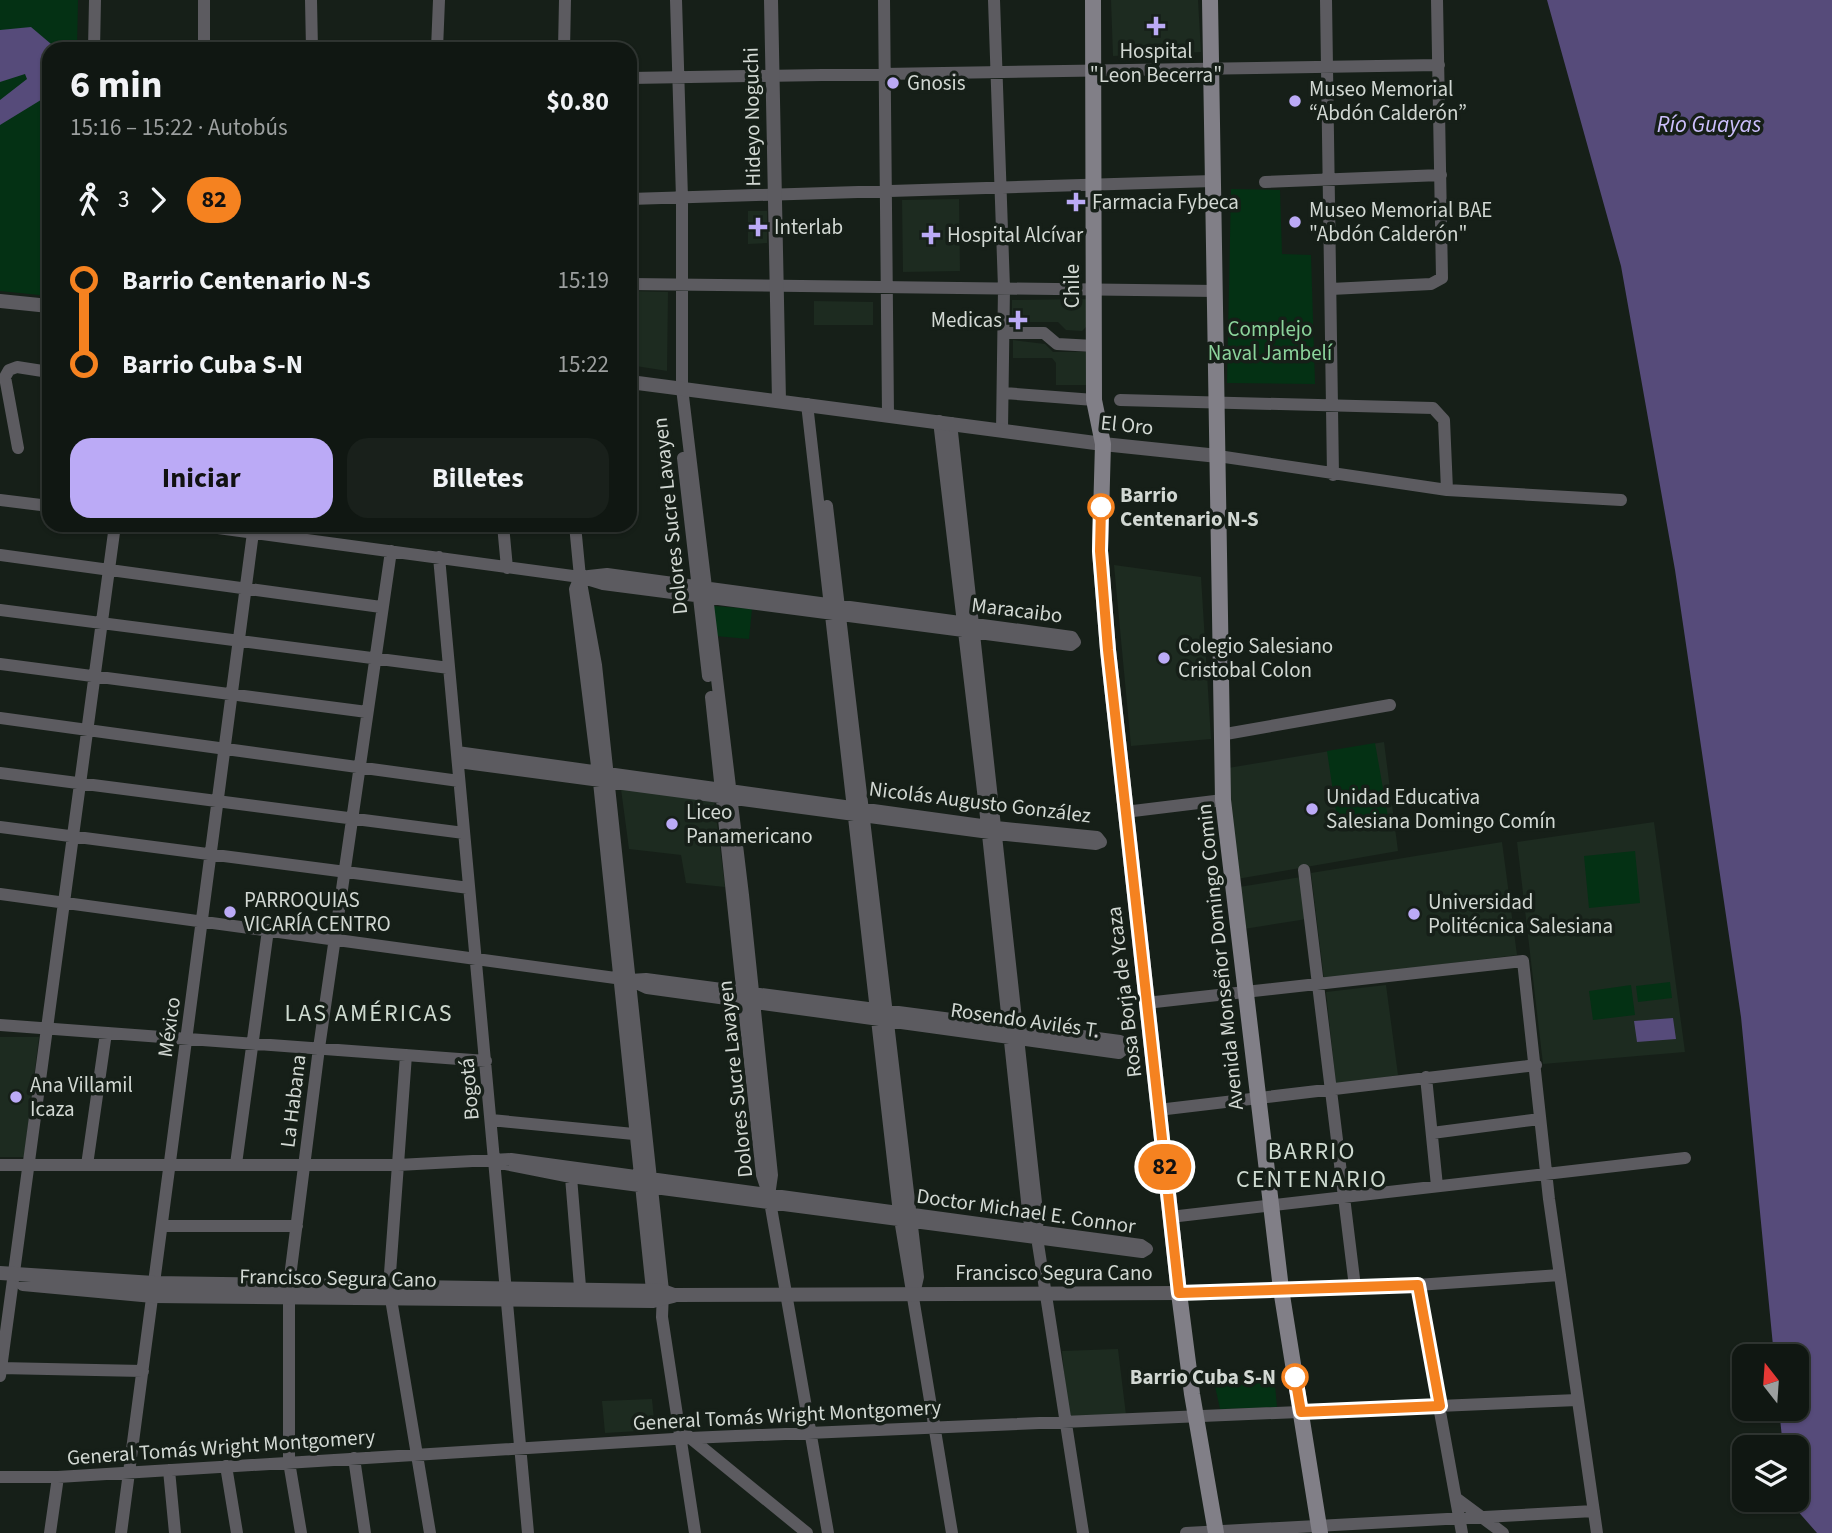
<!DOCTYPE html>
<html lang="es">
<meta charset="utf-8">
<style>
:root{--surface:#101712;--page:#19201b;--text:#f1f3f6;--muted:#9c9f9f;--line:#303632;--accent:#bbaaf6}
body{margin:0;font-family:"Source Sans 3",sans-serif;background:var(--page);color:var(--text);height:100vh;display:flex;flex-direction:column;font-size:26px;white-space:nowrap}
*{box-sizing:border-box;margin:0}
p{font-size:23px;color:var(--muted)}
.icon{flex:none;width:38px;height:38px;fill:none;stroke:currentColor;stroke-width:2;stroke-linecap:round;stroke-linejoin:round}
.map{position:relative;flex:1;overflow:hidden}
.side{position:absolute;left:42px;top:42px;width:595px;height:490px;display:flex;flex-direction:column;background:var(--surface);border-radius:21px;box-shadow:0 2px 5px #0004,0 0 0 2px var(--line)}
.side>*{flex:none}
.badge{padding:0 14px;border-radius:23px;font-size:24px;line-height:46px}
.needle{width:46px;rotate:343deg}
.fabs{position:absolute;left:1732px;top:1344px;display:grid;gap:14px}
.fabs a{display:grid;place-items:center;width:77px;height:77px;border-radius:14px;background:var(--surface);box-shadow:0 2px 5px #0004,0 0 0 2px var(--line);font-size:35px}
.map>.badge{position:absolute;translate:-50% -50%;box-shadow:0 0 0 4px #fff}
.legs{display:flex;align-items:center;gap:10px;height:77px;padding:0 28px;font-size:23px}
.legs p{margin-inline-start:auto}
.headline{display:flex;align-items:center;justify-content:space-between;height:119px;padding:0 28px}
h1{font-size:38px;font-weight:700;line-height:52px}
.action{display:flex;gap:14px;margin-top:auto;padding:14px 28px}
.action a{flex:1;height:80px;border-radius:21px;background:var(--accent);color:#111;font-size:28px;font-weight:700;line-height:80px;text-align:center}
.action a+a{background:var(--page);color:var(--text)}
ul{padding:0 28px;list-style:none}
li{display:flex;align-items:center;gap:24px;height:84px;font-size:26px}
li i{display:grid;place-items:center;width:10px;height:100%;margin:0 9px;background:currentColor}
li i::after{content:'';width:18px;height:18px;margin:-9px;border:5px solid;border-radius:50%;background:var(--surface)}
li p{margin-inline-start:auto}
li:first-child i{background:linear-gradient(#0000 50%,currentColor 0)}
li:last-child i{background:linear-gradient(currentColor 50%,#0000 0)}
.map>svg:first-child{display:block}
.built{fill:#1d2b20}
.green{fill:#043114}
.water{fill:#564b7a}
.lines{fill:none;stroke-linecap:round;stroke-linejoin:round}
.minor{stroke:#5c5b60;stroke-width:12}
.tertiary{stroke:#5c5b60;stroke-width:14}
.secondary{stroke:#817f87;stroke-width:16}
.line-1-casing{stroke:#fff;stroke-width:16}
.line-1{stroke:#f58220;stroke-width:10}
.poi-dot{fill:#bbaaf6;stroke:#161f18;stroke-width:2.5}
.stop-1-dot{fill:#fff;stroke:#f58220;stroke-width:3.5}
.labels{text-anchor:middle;stroke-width:7;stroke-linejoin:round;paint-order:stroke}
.poi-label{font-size:21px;fill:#d2d8d3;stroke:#161f18;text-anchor:start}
.street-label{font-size:21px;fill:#d2d8d3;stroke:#161f18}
.park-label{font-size:21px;fill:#8bd39b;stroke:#161f18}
.stop-label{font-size:21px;font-weight:bold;fill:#d2d8d3;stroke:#161f18;text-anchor:start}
.water-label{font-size:23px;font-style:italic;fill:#cdc0fd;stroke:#161f18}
.quarter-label{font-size:24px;letter-spacing:2px;fill:#cedad0;stroke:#161f18}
</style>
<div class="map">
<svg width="1832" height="1533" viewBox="0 0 1832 1533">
<rect width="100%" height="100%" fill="#161f18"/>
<path class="built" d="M1111,0H1198L1201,52L1113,56Z
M959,199L960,271L903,272L902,200Z
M748,211H767V243L748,244Z
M630,291L668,292L667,371L630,365Z
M1090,299V323L1082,331L1066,330L1058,322H1012V300Z
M814,301L873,302V325H814Z
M1013,340L1045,344L1053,352H1091L1092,385H1056V363L1052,358H1013Z
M1114,565L1201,577L1211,739L1131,746Z
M1384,742L1398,851L1237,879L1228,768Z
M621,789L714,800L725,887L686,883L681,855L629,849Z
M1654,822L1685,1052L1543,1064L1517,842Z
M1502,842L1517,955L1324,979L1311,873Z
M1301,877L1307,919L1244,929L1239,887Z
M1386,985L1398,1075L1336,1085L1326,992Z
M0,1037H39L24,1157H0Z
M1118,1349L1126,1415L1068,1416L1062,1351Z
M652,1399L655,1430L605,1433L602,1401Z"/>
<path class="green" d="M0,0H78L77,49H49V296L0,291Z
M1231,189L1280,190L1282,254L1311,255L1315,384L1227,383Z
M714,606L752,609L749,639L715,636Z
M1375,743L1388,817L1338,825L1327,751Z
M1635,851L1640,903L1589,908L1584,856Z
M1670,982L1672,998L1638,1002L1636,986Z
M1631,985L1635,1015L1593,1020L1589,991Z
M1274,1374L1277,1407L1220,1409L1213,1377Z"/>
<path class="water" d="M1547,0H1832V1533H1817L1788,1500H1797V1447H1783L1779,1409H1797V1356H1774L1741,1017L1675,570L1621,266Z
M31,27L57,49H49V95L0,125V100L27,79L25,74L0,82V30Z
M1673,1018L1676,1039L1637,1042L1634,1021Z"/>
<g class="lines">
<path class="minor" d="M311,0L312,49
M676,0L682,198V388L743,895L772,1175L769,1196
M884,0L888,415
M994,0L1004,288L1002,430
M1326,0L1333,475
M94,49L95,0
M204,49V0
M437,49L439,0
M564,49L565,0
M630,78L1439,65
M1265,182L1441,175
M630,199L1213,181
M630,284L1216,291
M1331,289L1431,284L1442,278L1437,0
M1004,333H1044L1057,344L1094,346
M1004,393L1094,400
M1120,400L1433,408L1444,420L1447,490
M807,404L899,1213L952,1533
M939,421L987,825L1029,1220L1036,1231
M951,423L1038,1221L1036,1231L1083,1533
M18,448L5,377L9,370L17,367L49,372
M1218,456L1447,490L1621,500
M683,458L708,676
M0,500L49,506
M827,506L918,1277L914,1294
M196,525L580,577L603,584L1071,645L1075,642L1072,637L607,574L580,577
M503,525L507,568
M575,525L580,577L596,665L663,1291L662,1317L695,1533
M0,555L381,607
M439,557L528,1533
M580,577L575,589L599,782L653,1300
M0,610L449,668
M0,664L367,712
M711,697L762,1175L769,1196L828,1533
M0,718L459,781
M1220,735L1390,705
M457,752L996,827L1097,837L1101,842L1096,844L997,834L458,762
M0,773L464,833
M1125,812L1223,800
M0,827L469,888
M1304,870L1355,1287
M0,894L630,980L646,979L1120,1041L1124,1049L1119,1053L647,988L630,980
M1146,1003L1523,961L1549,1199L1597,1533
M0,1025L486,1061
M406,1055L389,1287L430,1533
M1426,1077L1437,1186
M1158,1110L1536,1065
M491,1120L644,1135
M1432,1133L1540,1119
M236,1164L268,930
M0,1165H398L511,1159L1141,1245L1147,1249L1142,1252L571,1177L495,1162
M87,1165L106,1033
M571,1177L581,1299
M1170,1217L1685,1158
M162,1226H297
M1417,1285L1462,1533
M1179,1293L1417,1285L1560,1275
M0,1368L143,1371
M0,1376L115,525
M688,1436L807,1533
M354,1458L365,1533
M226,1466L237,1533
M169,1470L175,1533
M0,1477H58L690,1438L1577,1400
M1456,1498L1503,1533
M50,1533L58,1477
M121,1533L254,525
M301,1533L289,1462V1285L319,1048L391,551
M1186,1533L1594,1511"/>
<path class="tertiary" d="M771,0L779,401
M0,301L49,306
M630,382L1103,444L1218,456
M0,1273L154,1283L663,1291L674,1295L1179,1293
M23,1284L153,1296L653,1301L673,1296"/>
<path class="secondary" d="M1093,0L1094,400L1103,444L1100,551L1108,650L1179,1293L1192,1394L1216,1533
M1210,0L1223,800L1281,1289L1320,1533"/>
</g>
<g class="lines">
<defs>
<path id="line-1" d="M1101,507L1100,551L1108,650L1179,1293L1418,1285L1440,1406L1301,1412L1295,1377"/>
</defs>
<use href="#line-1" class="line-1-casing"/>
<use href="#line-1" class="line-1"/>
</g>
<g class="poi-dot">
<path d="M1152.5 15.5h7v7h7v7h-7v7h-7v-7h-7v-7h7z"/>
<circle cx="893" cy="83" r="7"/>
<circle cx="1295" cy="101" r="7"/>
<path d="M1072.5 191.5h7v7h7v7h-7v7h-7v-7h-7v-7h7z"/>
<circle cx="1295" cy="222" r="7"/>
<path d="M754.5 216.5h7v7h7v7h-7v7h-7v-7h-7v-7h7z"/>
<path d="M927.5 224.5h7v7h7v7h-7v7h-7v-7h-7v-7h7z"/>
<path d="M1014.5 309.5h7v7h7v7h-7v7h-7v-7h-7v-7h7z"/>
<circle cx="1164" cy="658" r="7"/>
<circle cx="1312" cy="809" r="7"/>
<circle cx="672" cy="824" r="7"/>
<circle cx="230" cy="912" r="7"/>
<circle cx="1414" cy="914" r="7"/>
<circle cx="16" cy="1097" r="7"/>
</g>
<g class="stop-1-dot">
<circle cx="1101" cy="507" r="12"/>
<circle cx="1295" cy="1377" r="12"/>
</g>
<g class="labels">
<g class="poi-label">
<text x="1156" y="58" text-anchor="middle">Hospital<tspan x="1156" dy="24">"Leon Becerra"</tspan></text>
<text x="907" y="90">Gnosis</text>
<text x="1309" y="96">Museo Memorial<tspan x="1309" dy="24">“Abdón Calderón”</tspan></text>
<text x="1092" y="209">Farmacia Fybeca</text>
<text x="1309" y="217">Museo Memorial BAE<tspan x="1309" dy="24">"Abdón Calderón"</tspan></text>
<text x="774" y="234">Interlab</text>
<text x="947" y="242">Hospital Alcívar</text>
<text x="1002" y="327" text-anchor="end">Medicas</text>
<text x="1178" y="653">Colegio Salesiano<tspan x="1178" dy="24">Cristobal Colon</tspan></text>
<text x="1326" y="804">Unidad Educativa<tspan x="1326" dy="24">Salesiana Domingo Comín</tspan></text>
<text x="686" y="819">Liceo<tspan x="686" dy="24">Panamericano</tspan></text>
<text x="244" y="907">PARROQUIAS<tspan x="244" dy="24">VICARÍA CENTRO</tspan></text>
<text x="1428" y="909">Universidad<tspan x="1428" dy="24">Politécnica Salesiana</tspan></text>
<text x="30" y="1092">Ana Villamil<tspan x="30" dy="24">Icaza</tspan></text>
</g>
<g class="street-label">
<text transform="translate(752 117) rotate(-91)" y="7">Hideyo Noguchi</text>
<text transform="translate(1072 286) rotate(-90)" y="7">Chile</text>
<text transform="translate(1127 425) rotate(6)" y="7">El Oro</text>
<text transform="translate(670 516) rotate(-96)" y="7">Dolores Sucre Lavayen</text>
<text transform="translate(1017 610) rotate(7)" y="7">Maracaibo</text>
<text transform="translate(980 802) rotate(7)" y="7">Nicolás Augusto González</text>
<text transform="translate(1220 957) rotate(-96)" y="7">Avenida Monseñor Domingo Comin</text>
<text transform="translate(1124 992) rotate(-97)" y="7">Rosa Borja de Ycaza</text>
<text transform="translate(1025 1020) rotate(8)" y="7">Rosendo Avilés T.</text>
<text transform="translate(169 1027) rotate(-82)" y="7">México</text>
<text transform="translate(735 1079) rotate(-96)" y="7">Dolores Sucre Lavayen</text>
<text transform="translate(469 1089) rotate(-95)" y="7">Bogotá</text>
<text transform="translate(293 1101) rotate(-83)" y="7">La Habana</text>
<text transform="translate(1026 1211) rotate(8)" y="7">Doctor Michael E. Connor</text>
<text x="1054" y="1280">Francisco Segura Cano</text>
<text transform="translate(338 1278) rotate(1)" y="7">Francisco Segura Cano</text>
<text transform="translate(787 1415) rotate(-3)" y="7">General Tomás Wright Montgomery</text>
<text transform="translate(221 1447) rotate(-4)" y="7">General Tomás Wright Montgomery</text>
</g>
<g class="park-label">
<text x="1270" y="336">Complejo<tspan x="1270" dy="24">Naval Jambelí</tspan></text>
</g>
<g class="stop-label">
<text x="1120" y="502">Barrio<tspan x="1120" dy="24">Centenario N-S</tspan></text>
<text x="1276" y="1384" text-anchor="end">Barrio Cuba S-N</text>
</g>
<g class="water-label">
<text x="1709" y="132">Río Guayas</text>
</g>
<g class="quarter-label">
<text x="369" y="1021">LAS AMÉRICAS</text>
<text x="1312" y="1159">BARRIO<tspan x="1312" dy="28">CENTENARIO</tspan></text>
</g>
</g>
</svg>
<div class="fabs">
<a><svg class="needle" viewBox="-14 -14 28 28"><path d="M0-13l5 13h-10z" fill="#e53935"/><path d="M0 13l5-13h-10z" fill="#9c9f9f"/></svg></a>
<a><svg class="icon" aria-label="layers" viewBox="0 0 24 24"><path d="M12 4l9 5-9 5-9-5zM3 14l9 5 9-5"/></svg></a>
</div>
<b class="badge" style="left:1165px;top:1167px;background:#f58220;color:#111">82</b>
<section class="side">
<div class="headline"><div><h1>6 min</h1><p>15:16 – 15:22 · Autobús</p></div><b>$0.80</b></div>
<div class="legs"><svg class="icon" aria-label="walk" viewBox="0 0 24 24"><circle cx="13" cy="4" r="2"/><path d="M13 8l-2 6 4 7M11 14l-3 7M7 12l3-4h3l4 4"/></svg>3<svg class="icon" aria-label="forward" viewBox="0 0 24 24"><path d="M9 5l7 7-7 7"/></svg><b class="badge" style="background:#f58220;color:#111">82</b></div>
<ul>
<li><i style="color:#f58220"></i><b>Barrio Centenario N-S</b><p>15:19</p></li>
<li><i style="color:#f58220"></i><b>Barrio Cuba S-N</b><p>15:22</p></li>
</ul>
<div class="action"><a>Iniciar</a><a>Billetes</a></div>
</section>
</div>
